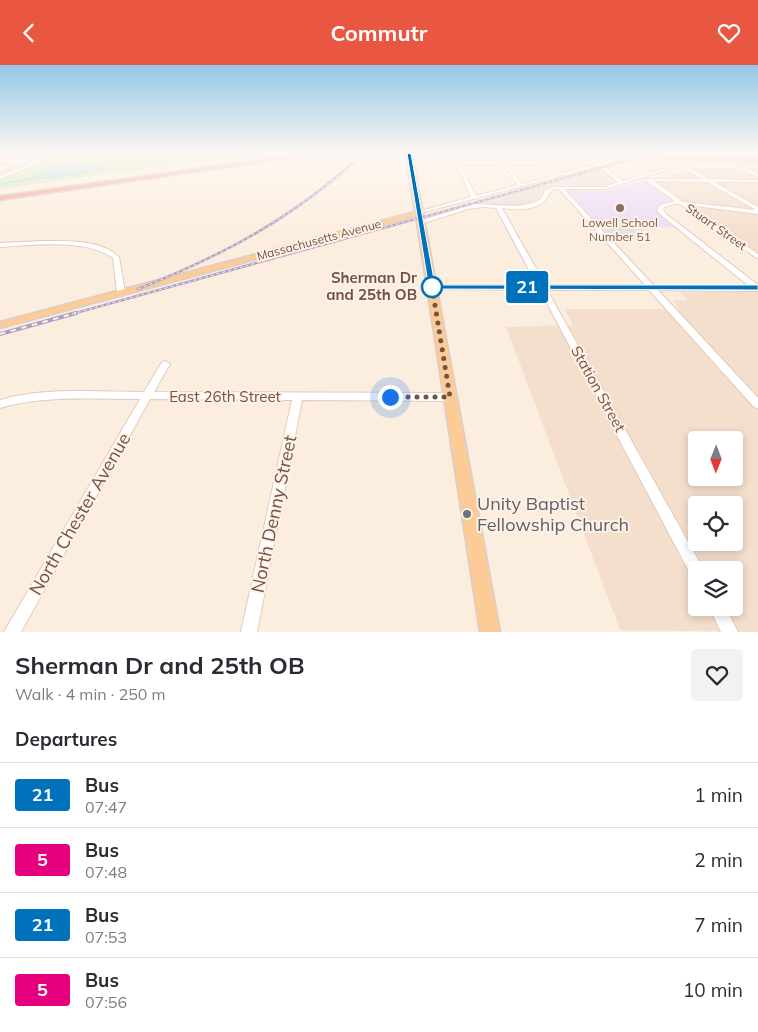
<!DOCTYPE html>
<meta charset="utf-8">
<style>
:root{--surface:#fff;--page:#f2f2f3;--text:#2b2b33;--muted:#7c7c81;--line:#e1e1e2;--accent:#e95641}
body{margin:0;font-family:Mulish,sans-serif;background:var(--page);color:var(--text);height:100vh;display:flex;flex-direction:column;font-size:19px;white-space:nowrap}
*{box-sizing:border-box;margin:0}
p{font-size:16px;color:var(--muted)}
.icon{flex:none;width:28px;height:28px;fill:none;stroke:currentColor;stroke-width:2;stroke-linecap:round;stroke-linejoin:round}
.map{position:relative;height:567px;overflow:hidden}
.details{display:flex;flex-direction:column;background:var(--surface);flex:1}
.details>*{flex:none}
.badge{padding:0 10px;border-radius:4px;font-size:18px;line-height:32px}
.needle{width:32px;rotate:181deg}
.controls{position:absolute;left:688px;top:366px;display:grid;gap:10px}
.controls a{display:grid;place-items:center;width:55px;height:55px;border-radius:5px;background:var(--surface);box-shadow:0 2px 8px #0003;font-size:25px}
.you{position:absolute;width:25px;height:25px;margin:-12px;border:4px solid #fff;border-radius:50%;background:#1a73e8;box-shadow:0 0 0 8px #1a73e833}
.map>.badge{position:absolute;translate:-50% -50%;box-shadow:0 0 0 2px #fff}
h2{padding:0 15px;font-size:19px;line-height:45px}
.round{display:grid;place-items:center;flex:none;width:52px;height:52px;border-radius:5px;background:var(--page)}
.summary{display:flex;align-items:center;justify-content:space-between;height:85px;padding:0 15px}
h1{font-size:24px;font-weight:700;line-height:38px}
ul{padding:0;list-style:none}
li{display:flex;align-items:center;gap:15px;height:65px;padding:0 15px;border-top:1px solid var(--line)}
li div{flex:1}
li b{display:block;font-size:19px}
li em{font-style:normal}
li .badge{min-width:55px;font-weight:700;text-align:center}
header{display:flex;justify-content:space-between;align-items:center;height:65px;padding:0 15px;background:var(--accent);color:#fff;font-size:22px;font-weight:700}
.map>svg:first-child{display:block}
.residential{fill:#f4dfcd;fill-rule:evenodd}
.industrial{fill:#eae1db}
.education{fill:#ebdcf8}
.green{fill:#d4eabe}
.water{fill:#b4e3e6;stroke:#9ad4d8}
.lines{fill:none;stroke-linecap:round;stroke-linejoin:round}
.minor-casing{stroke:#e2cbbe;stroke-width:2}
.major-casing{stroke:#d8cfcb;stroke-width:3}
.highway-casing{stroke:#d8cfcb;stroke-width:3}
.minor{fill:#fff;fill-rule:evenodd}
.major{fill:#fdcc96;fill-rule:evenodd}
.highway{fill:#f8a594;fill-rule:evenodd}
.rail-far1-casing{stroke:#af9fc5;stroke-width:2.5}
.rail-casing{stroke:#af9fc5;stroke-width:4}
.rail-far1{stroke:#fff2e5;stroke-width:1;stroke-dasharray:3;stroke-linecap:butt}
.rail{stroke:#fff2e5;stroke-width:2;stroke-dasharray:5.5;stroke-linecap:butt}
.highway-bridge-casing{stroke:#d8cfcb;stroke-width:8;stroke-linecap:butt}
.highway-bridge{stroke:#f8a594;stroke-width:6}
.line{fill:#0072bc;stroke:#fff}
.walk{stroke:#735247;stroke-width:5;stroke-dasharray:0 9}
.education-dot{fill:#8d6e63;stroke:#fff2e5;stroke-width:2}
.stop-dot{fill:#fff;stroke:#0072bc;stroke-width:2.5}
.worship-dot{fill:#6b7280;stroke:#fff2e5;stroke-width:2}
.labels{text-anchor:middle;stroke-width:4;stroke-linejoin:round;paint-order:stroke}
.far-education-label{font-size:12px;fill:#785e54;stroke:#fff2e5}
.far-street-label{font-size:12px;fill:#735247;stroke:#fff2e5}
.stop-label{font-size:15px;font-weight:bold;fill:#735247;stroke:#fff2e5;text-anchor:end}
.street-label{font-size:15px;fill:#735247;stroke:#fff2e5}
.near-worship-label{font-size:18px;fill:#5b616d;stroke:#fff2e5;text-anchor:start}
.near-street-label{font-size:18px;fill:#735247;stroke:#fff2e5}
</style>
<header><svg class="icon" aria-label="back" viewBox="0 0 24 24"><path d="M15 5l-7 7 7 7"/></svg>Commutr<svg class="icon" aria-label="heart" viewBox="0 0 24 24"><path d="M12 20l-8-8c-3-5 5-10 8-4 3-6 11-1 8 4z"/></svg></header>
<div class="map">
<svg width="758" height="567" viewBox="0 0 758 567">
<rect width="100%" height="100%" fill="#fceedf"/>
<path class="residential" d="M0,89H56L0,114Z
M687,103H758V188L655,117H681L667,108H696Z
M679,226L758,227V567L620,565L506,262L573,260L564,244H680L673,236L688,235ZM696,375H734V412H696ZM696,440H734V478H696ZM696,505H734V542H696Z"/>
<path class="industrial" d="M601,104L617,117L594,123L566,120L548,122L542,126L539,134L533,138L513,142L470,140Z"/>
<path class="education" d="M636,117H647L672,135L660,139L656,145L675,162H638L645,169L609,170L567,125L603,126Z"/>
<path class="green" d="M56,89H266L110,108L0,124V114Z
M610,155H647L649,157L644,160L628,159L634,166H609L601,160L614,159Z"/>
<path class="water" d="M90,96L100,97L95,100L105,103C80,109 56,112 31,114C21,115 11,118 0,119L30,114L37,108L54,101Z"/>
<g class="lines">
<defs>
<path id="minor" d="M31,89H36L23,95L38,96L39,98L0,114V111L32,98H18L0,105V102L11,98L0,97V95H16Z
M496,89H500L505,96L592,97L594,98L592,99H507L522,119L596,99L584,89H588L600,98L633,89H640L602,100L623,116L712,89H718L684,100L709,114L758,115V117H714L758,142V149L688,140L758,189V194L680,139H674L664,142L663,145L666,149L758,220V226L658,225L758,333V343L754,342L649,225H547L701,500L703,505H696V512L691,510L540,225L432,224L428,222L432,220H537L496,143L483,142L468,144L421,159L419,158V156L474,139L518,141L533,138L541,134L545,125L553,122H605L618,117L598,101L417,149V147L471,132L456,98H410L409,96H455L457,95L459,96H501ZM460,99H503L518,120L476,131ZM680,101L702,114H646V116L675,136L660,140L657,145L662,151L749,221H654L564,124H605ZM654,116L707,117L756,145L683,137ZM554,124H559L645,220H545L502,143C515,145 534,146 544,136C549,132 548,128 554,124Z
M740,101L758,109V112L738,103Z
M44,176C68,176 100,174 119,192L125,227L121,229L117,227L113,193C85,173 33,180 0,182V178Z
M165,296L170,299L154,327L450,328L454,329L455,332L454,335L450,336L302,335L257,567H241L292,335L150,334L21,567H4L140,334C96,334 42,330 0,343V335C42,322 100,327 144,327L162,297Z
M709,542H725L738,567H721Z"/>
<path id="major" d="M406,89H412L500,567H480L416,151L0,263V257L415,147Z"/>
<path id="highway" d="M304,89H319L0,135V131Z
M720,92L758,93V97L718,95Z"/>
</defs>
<use href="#minor" class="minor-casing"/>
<use href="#major" class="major-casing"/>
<use href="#highway" class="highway-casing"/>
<use href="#minor" class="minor"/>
<use href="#major" class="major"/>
<use href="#highway" class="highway"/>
<defs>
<path id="rail-far1" d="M138,224C226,189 293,153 363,89
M72,249L651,89"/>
<path id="rail" d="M0,269L76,248"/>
</defs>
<use href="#rail-far1" class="rail-far1-casing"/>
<use href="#rail" class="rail-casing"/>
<use href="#rail-far1" class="rail-far1"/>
<use href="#rail" class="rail"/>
<defs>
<path id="highway-bridge" d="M635,89L720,94"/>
</defs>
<use href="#highway-bridge" class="highway-bridge-casing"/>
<use href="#highway-bridge" class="highway-bridge"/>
</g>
<linearGradient id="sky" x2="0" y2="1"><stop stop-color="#93c7e7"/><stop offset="0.53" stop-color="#fef7f1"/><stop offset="1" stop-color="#fef7f1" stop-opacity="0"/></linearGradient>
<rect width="758" height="168" fill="url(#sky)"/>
<path class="line" d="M407,88L411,89L435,220H758V225L429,224Z"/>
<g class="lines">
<path class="walk" d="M390,332H450L432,222"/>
</g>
<circle class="education-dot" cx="620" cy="143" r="5"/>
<circle class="stop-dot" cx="432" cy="222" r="10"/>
<circle class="worship-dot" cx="467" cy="449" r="5"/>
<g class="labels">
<g class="far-education-label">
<text x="620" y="162">Lowell School<tspan x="620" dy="14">Number 51</tspan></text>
</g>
<g class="far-street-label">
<text transform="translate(716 162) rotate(35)" y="4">Stuart Street</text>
<text transform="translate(319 175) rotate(-15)" y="4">Massachusetts Avenue</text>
</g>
<g class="stop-label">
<text x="417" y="218">Sherman Dr<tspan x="417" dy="17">and 25th OB</tspan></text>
</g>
<g class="street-label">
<text transform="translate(598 324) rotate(61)" y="5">Station Street</text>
<text x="225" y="337">East 26th Street</text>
</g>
<g class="near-worship-label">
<text x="477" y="445">Unity Baptist<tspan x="477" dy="21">Fellowship Church</tspan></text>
</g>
<g class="near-street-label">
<text transform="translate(80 449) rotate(-60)" y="6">North Chester Avenue</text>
<text transform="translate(274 449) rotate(-78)" y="6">North Denny Street</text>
</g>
</g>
</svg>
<div class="controls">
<a><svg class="needle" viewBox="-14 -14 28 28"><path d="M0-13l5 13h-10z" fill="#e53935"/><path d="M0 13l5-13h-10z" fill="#7c7c81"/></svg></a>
<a><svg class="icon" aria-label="locate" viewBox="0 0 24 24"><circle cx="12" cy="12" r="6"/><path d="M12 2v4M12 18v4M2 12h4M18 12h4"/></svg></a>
<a><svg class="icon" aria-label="layers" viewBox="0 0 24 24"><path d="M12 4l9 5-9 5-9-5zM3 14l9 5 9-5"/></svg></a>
</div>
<div class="you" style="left:390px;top:332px"></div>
<b class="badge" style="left:527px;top:222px;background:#0072bc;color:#fff">21</b>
</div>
<section class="details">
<div class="summary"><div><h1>Sherman Dr and 25th OB</h1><p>Walk · 4 min · 250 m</p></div><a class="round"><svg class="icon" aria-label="heart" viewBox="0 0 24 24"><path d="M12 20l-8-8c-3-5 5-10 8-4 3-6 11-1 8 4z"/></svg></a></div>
<h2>Departures</h2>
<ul>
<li><span class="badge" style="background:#0072bc;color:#fff">21</span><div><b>Bus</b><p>07:47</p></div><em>1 min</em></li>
<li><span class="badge" style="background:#e6007e;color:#fff">5</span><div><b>Bus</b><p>07:48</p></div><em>2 min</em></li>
<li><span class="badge" style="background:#0072bc;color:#fff">21</span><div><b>Bus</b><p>07:53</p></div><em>7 min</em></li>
<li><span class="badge" style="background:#e6007e;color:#fff">5</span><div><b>Bus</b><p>07:56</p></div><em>10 min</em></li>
</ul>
</section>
